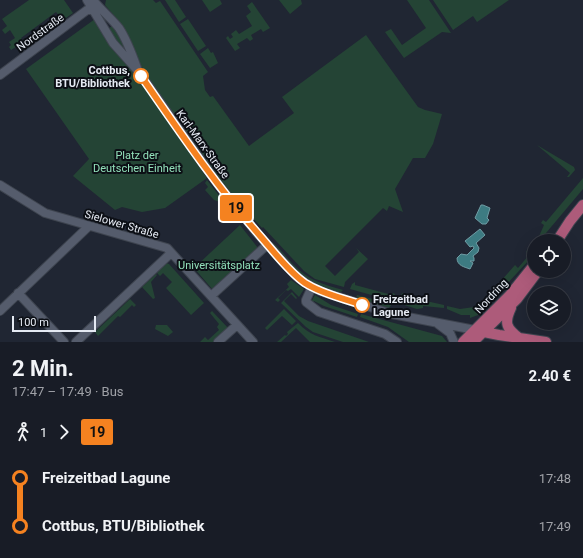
<!DOCTYPE html>
<html lang="de">
<meta charset="utf-8">
<style>
:root{--surface:#181c26;--page:#21252e;--text:#f1f3f6;--muted:#9fa1a7;--line:#363a43}
body{margin:0;font-family:Roboto,sans-serif;background:var(--page);color:var(--text);height:100vh;display:flex;flex-direction:column;font-size:15px;white-space:nowrap}
*{box-sizing:border-box;margin:0}
p{font-size:13px;color:var(--muted)}
.icon{flex:none;width:22px;height:22px;fill:none;stroke:currentColor;stroke-width:2;stroke-linecap:round;stroke-linejoin:round}
.map{position:relative;height:342px;overflow:hidden}
.sheet{display:flex;flex-direction:column;background:var(--surface);flex:1}
.sheet>*{flex:none}
.badge{padding:0 8px;border-radius:3px;font-size:14px;line-height:26px}
.buttons{position:absolute;left:527px;top:234px;display:grid;gap:8px}
.buttons a{display:grid;place-items:center;width:44px;height:44px;border-radius:50%;background:var(--surface);box-shadow:0 4px 16px #0002,0 0 0 1px var(--line);font-size:20px}
.scale{position:absolute;left:12px;bottom:10px;width:84px;box-sizing:border-box;padding-left:4px;border:2px solid #e5eaf3;border-top:0;font-size:11px;line-height:14px;white-space:nowrap;color:#e5eaf3;-webkit-text-stroke:3px #0c0f15;paint-order:stroke}
.map>.badge{position:absolute;translate:-50% -50%;box-shadow:0 0 0 2px #fff}
.legs{display:flex;align-items:center;gap:6px;height:44px;padding:0 12px;font-size:13px}
.legs p{margin-inline-start:auto}
.headline{display:flex;align-items:center;justify-content:space-between;height:68px;padding:0 12px}
h1{font-size:22px;font-weight:700;line-height:30px}
ul{padding:0 12px;list-style:none}
li{display:flex;align-items:center;gap:14px;height:48px;font-size:15px}
li i{display:grid;place-items:center;width:6px;height:100%;margin:0 5px;background:currentColor}
li i::after{content:'';width:10px;height:10px;margin:-5px;border:3px solid;border-radius:50%;background:var(--surface)}
li p{margin-inline-start:auto}
li:first-child i{background:linear-gradient(#0000 50%,currentColor 0)}
li:last-child i{background:linear-gradient(currentColor 50%,#0000 0)}
.map>svg:first-child{display:block}
.green{fill:#244435}
.water{fill:#3d7b82;stroke:#6f9ca4}
.lines{fill:none;stroke-linecap:round;stroke-linejoin:round}
.minor-casing{stroke:#3e444f;stroke-width:10}
.major-casing{stroke:#3e444f;stroke-width:12}
.minor{stroke:#555c6c;stroke-width:8}
.major{stroke:#ad5b7a;stroke-width:10}
.line-1-casing{stroke:#fff;stroke-width:9}
.line-1{stroke:#f58220;stroke-width:6}
.stop-1-dot{fill:#fff;stroke:#f58220;stroke-width:2}
.labels{text-anchor:middle;stroke-width:4;stroke-linejoin:round;paint-order:stroke}
.street-label{font-size:11px;fill:#e5eaf3;stroke:#0c0f15}
.stop-label{font-size:11px;font-weight:bold;fill:#e5eaf3;stroke:#0c0f15;text-anchor:end}
.park-label{font-size:11px;fill:#92e0ba;stroke:#0c0f15}
</style>
<div class="map">
<svg width="583" height="342" viewBox="0 0 583 342">
<rect width="100%" height="100%" fill="#202633"/>
<path class="green" d="M29,0H64L73,13L63,20L56,12L21,38L26,45L21,48L19,45L11,50L9,47L11,45L9,42L15,38L10,30L5,34L2,30L7,26L2,19Z
M106,0H153L156,3L160,1L208,72L203,76L205,90L210,97L213,96L249,146L294,113L282,97L366,35L418,107L425,110L442,114L433,144L425,158H413L395,189L403,212L389,206L387,211L383,208L325,266L335,276L359,252L356,248L368,259L345,282L344,287L315,279L304,271L263,227L262,228L236,200L220,181L164,102L141,66L123,26L105,5Z
M165,0H175L186,17L179,22Z
M202,0H220L222,4L210,12Z
M279,0H301L302,4L290,14Z
M407,0H429L451,33L442,32L404,58L385,32L391,29L402,45L426,28Z
M433,0H509L477,22L473,16L453,30Z
M252,2L270,28L263,32L261,29L251,35L253,39L250,41L247,38L237,44L240,48L235,51L226,38L228,36L230,39L233,37L231,34L236,30L239,34L252,26L246,16L251,12L247,6Z
M95,19L105,39L124,60L145,89L207,178L165,208L142,212L122,207L115,210L73,176L89,159L26,69Z
M188,19L206,46L198,51L180,24Z
M113,25L123,38L127,53H125L107,30Z
M208,48L211,53L213,52L218,63L210,68L200,54Z
M537,145L574,167L575,170L569,177H567L570,173Z
M583,178V189L546,233L541,241H537L544,225L541,223L543,220L546,222Z
M207,180L224,202L223,203L214,200L205,190L208,187L205,183Z
M240,225L258,248L213,290L194,268Z
M272,242C280,248 287,258 294,265C308,280 324,285 343,290L341,292C336,292 330,291 326,290C303,283 287,260 271,243Z
M532,242L534,243V252L530,259L478,315L470,318V315H461L447,309V306L460,309L474,307L482,311L503,285L500,282L515,265L518,268L529,255L526,252Z
M166,263L169,264L204,303L191,315L166,288L172,282L163,273L160,276L157,273Z
M156,274L157,275L151,282L155,298L153,299L142,287Z
M291,280L304,289L299,297L291,289L288,291L286,290L278,298L280,300L278,302L275,300L289,287L287,284Z
M355,282V285L392,295L393,293L395,294L393,301L350,289L352,284Z
M292,292L297,298L296,299L291,294L284,301L299,316L308,321L369,342H343L313,332L306,327L281,303Z
M402,293L405,294L403,298L414,303L417,299L444,305V308L423,306V308L417,309L398,303Z
M315,295L331,305L358,314L357,317L324,306L314,301L312,304L311,302Z
M357,295L392,304L389,308L356,298Z
M130,299L136,305L134,307L132,305L120,317L118,316L98,336L95,332Z
M284,309L296,321L292,325L282,316L267,330L265,328Z
M212,311L229,329L215,342H200L205,337L208,340L219,330L217,327L219,324L210,313Z
M361,314L442,336L447,342H409L388,327L360,317Z
M298,323C309,335 320,337 335,342H310L296,328L281,342H277L285,335L286,336L288,334L287,332Z
M156,325H167L173,332L168,336L155,329Z"/>
<path class="water" d="M481,205H483L490,208L487,218L489,220L486,224H482L475,218Z
M480,229L485,235L476,243L479,248L478,252L473,256L474,258V261H470L473,263L470,269C465,267 457,266 457,258L461,254L467,255L474,248L473,246L470,247L465,241Z"/>
<g class="lines">
<defs>
<path id="minor" d="M87,0L113,43L139,72L217,183L256,232L296,276L304,282L320,291L392,314L475,330
M93,0C101,10 111,18 119,28C127,40 132,54 137,68
M0,75L87,10H93
M0,185L45,213L167,248L253,342
M312,287L306,300V302L319,312L385,334L397,342
M18,293L64,342
M211,296L267,245
M0,311L89,226
M438,324L450,333L454,342
M76,342L171,253
M218,342L237,325"/>
<path id="major" d="M557,241L570,221L583,205
M511,308C504,323 506,328 519,338
M479,331L499,335L546,342
M463,342L510,295L534,265
M473,342L517,299L538,271"/>
</defs>
<use href="#minor" class="minor-casing"/>
<use href="#major" class="major-casing"/>
<use href="#minor" class="minor"/>
<use href="#major" class="major"/>
</g>
<g class="lines">
<defs>
<path id="line-1" d="M141,76C179,131 217,187 261,237C274,252 289,272 305,283C322,294 343,298 362,305"/>
</defs>
<use href="#line-1" class="line-1-casing"/>
<use href="#line-1" class="line-1"/>
</g>
<g class="stop-1-dot">
<circle cx="141" cy="76" r="7"/>
<circle cx="362" cy="305" r="7"/>
</g>
<g class="labels">
<g class="street-label">
<text transform="translate(40 32) rotate(-36)" y="4">Nordstraße</text>
<text transform="translate(203 144) rotate(54)" y="4">Karl-Marx-Straße</text>
<text transform="translate(122 224) rotate(16)" y="4">Sielower Straße</text>
<text transform="translate(491 296) rotate(-47)" y="4">Nordring</text>
</g>
<g class="stop-label">
<text x="130" y="74">Cottbus,<tspan x="130" dy="13">BTU/Bibliothek</tspan></text>
<text x="373" y="303" text-anchor="start">Freizeitbad<tspan x="373" dy="13">Lagune</tspan></text>
</g>
<g class="park-label">
<text x="137" y="159">Platz der<tspan x="137" dy="13">Deutschen Einheit</tspan></text>
<text x="219" y="269">Universitätsplatz</text>
</g>
</g>
</svg>
<div class="buttons">
<a><svg class="icon" aria-label="locate" viewBox="0 0 24 24"><circle cx="12" cy="12" r="6"/><path d="M12 2v4M12 18v4M2 12h4M18 12h4"/></svg></a>
<a><svg class="icon" aria-label="layers" viewBox="0 0 24 24"><path d="M12 4l9 5-9 5-9-5zM3 14l9 5 9-5"/></svg></a>
</div>
<div class="scale">100 m</div>
<b class="badge" style="left:236px;top:208px;background:#f58220;color:#111">19</b>
</div>
<section class="sheet">
<div class="headline"><div><h1>2 Min.</h1><p>17:47 – 17:49 · Bus</p></div><b>2.40 €</b></div>
<div class="legs"><svg class="icon" aria-label="walk" viewBox="0 0 24 24"><circle cx="13" cy="4" r="2"/><path d="M13 8l-2 6 4 7M11 14l-3 7M7 12l3-4h3l4 4"/></svg>1<svg class="icon" aria-label="forward" viewBox="0 0 24 24"><path d="M9 5l7 7-7 7"/></svg><b class="badge" style="background:#f58220;color:#111">19</b></div>
<ul>
<li><i style="color:#f58220"></i><b>Freizeitbad Lagune</b><p>17:48</p></li>
<li><i style="color:#f58220"></i><b>Cottbus, BTU/Bibliothek</b><p>17:49</p></li>
</ul>
</section>
